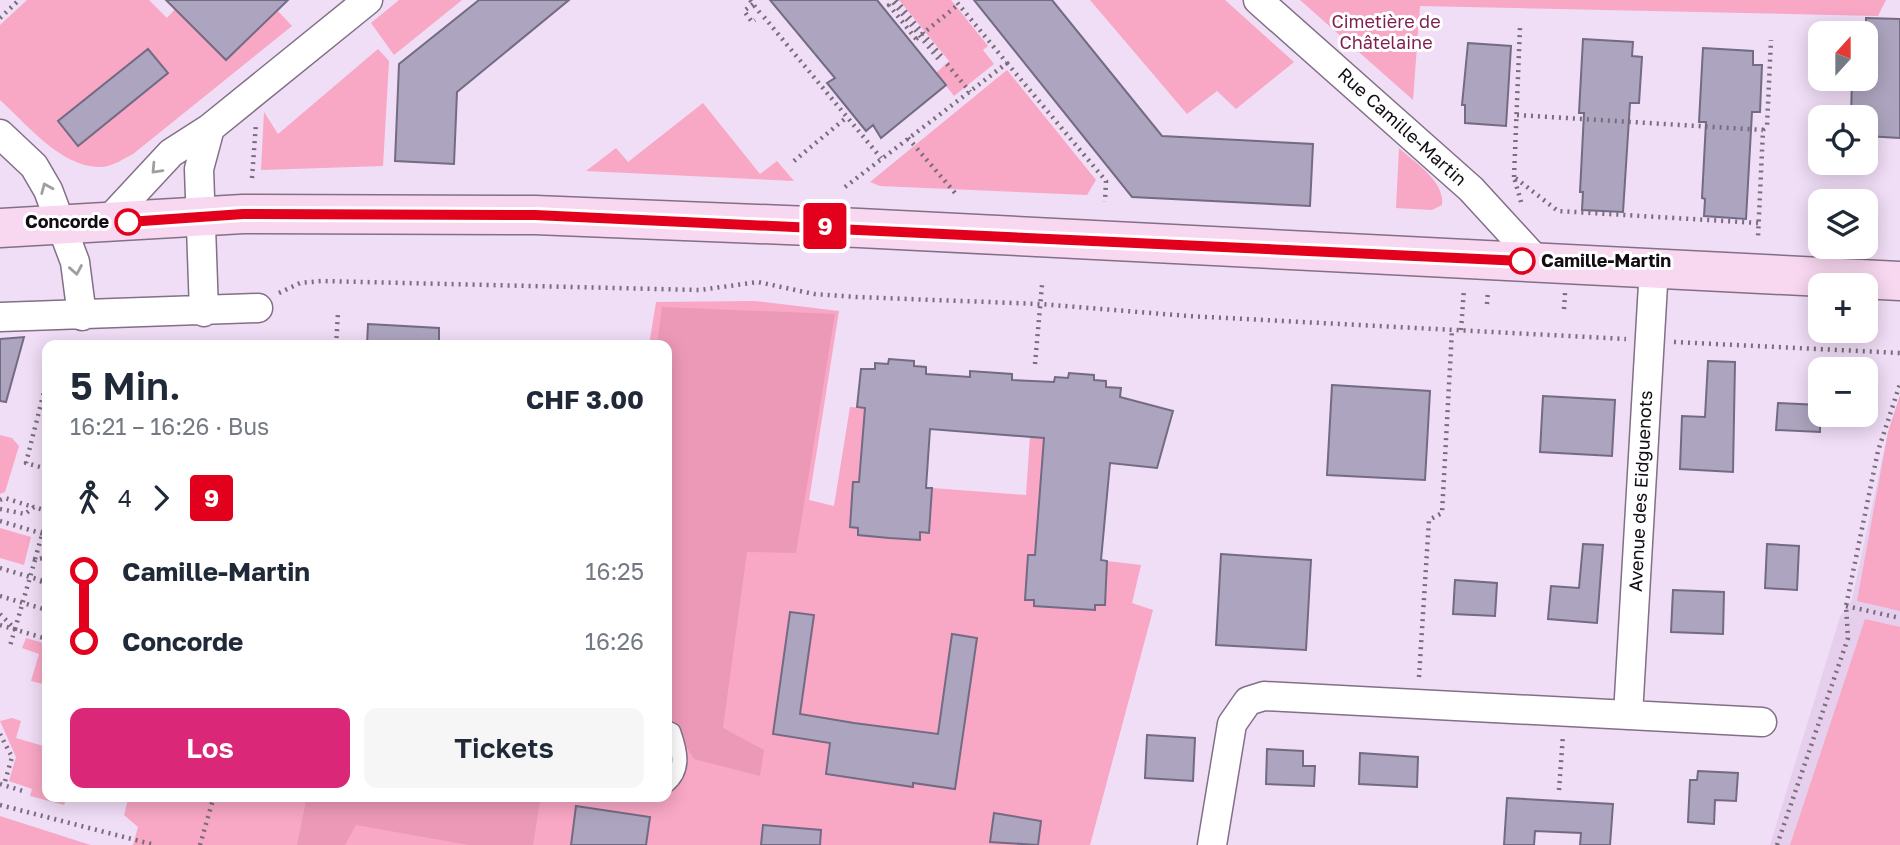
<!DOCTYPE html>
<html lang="de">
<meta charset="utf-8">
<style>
:root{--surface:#fff;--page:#f6f6f7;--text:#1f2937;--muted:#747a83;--accent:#db2777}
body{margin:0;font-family:"Golos Text",sans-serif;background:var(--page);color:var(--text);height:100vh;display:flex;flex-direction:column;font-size:26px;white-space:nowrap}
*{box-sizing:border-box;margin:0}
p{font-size:23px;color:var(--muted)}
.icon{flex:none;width:38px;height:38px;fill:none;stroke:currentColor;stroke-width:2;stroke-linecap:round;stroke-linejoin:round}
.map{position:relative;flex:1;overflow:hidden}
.details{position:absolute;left:42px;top:340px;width:630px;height:462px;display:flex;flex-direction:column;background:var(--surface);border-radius:14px;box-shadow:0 4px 18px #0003}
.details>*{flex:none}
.badge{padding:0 14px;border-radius:5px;font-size:24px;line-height:46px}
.needle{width:46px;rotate:21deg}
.buttons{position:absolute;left:1808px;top:21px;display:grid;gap:14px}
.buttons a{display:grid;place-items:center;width:70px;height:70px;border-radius:14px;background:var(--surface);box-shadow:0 4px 18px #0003;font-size:35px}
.map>.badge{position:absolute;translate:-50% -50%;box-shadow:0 0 0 4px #fff}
.legs{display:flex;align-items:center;gap:10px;height:77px;padding:0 28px;font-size:23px}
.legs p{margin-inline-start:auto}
.overview{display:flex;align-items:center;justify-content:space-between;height:119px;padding:0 28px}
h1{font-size:38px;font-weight:600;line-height:52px}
.primary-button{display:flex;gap:14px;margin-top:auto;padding:14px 28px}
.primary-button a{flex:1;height:80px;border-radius:14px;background:var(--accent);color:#fff;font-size:28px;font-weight:600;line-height:80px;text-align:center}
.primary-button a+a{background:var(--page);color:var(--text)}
ul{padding:0 28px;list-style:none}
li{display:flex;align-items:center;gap:24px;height:70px;font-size:26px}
li i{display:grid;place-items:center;width:10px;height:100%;margin:0 9px;background:currentColor}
li i::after{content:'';width:18px;height:18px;margin:-9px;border:5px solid;border-radius:50%;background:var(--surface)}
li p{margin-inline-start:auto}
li:first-child i{background:linear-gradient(#0000 50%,currentColor 0)}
li:last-child i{background:linear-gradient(currentColor 50%,#0000 0)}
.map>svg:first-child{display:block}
.built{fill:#e6ceed}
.green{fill:#f8a7c5}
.forest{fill:#ec99b8}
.building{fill:#ada5bf;stroke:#726b83;stroke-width:2}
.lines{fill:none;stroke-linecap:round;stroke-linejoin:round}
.lane-casing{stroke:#817086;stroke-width:17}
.street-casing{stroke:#817086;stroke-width:31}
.secondary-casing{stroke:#817086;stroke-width:41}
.path{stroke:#796d7c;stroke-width:4.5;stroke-dasharray:2 5;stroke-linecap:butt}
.lane{stroke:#fff;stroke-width:14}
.street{stroke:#fff;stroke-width:28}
.secondary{stroke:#f8d7f0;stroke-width:38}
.path-bridge{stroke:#796d7c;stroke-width:4.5;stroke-dasharray:2 5;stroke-linecap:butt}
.oneway{stroke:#a09ea1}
.line-1-casing{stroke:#fff;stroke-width:16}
.line-1{stroke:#e2001d;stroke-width:10}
.stop-1-dot{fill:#fff;stroke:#e2001d;stroke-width:3.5}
.labels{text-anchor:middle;stroke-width:6;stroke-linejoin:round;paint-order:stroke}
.park-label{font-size:18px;fill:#7f1f4d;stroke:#fff}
.street-label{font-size:18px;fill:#120c14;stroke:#fff}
.stop-label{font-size:18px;font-weight:bold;fill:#120c14;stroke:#fff;text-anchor:end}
</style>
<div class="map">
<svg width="1900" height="845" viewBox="0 0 1900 845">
<rect width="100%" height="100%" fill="#f0ddf6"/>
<path class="built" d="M1888,432L1900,435V845H1770L1840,617L1852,600Z"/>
<path class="green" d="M27,0H149L167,18L175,9L226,60L277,10L292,26L133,154C125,158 113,166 103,167C62,169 28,125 0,100V25Z
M399,0H462L394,55L371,23Z
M899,0H951L988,46L983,50L994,64L954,96L936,73L949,61Z
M1090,0H1225L1294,62L1236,109L1217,91L1187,114Z
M1300,0H1886L1878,16L1420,6L1413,100Z
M378,49L389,61L383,166L261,170L264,112L278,134Z
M1007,70L1096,180L1087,195L880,186L870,182Z
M703,103L760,174L777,161L794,181L586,171L616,148L628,162Z
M1399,148C1415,163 1445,181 1442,205L1432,210L1396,208Z
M755,301L839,311L809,500L834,506L850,407L865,408L859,482H853L850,527L858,528V535L919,540L920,532L929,533L932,488L1026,495L1031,420L1046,422L1035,555H1028L1025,599L1034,600V606L1095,610V605H1105L1107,561L1141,565L1132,603L1153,610L1090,845H133L138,827L124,815L129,796H667V345H649L656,302Z
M1900,395V611L1857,601L1888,432Z
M0,435L12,438L19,446L5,492L0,494Z
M0,528L31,537L24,565L0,558Z
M1865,619L1900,627V845H1790Z
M26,638L47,644V685L31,681L39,654L22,648Z
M12,718L21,721L16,738L47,747V796H67L64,805L30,796L32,789L9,781L16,757L0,721Z
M0,816L81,842L91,845H0Z"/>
<path class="forest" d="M662,307L835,314L796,553L747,552L723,728L764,750L760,776L694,759L667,716V345H657Z
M307,796H541L533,845H469L356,825L345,845H297Z"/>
<path class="building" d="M166,0H288L226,60Z
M479,0H569L457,92L454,164L395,161L399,64Z
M770,0H877L946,85L881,138L873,125L866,131L827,83L835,78Z
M974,0H1052L1162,136L1313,144L1310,206L1132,197Z
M1866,18L1900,19V138L1866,136V117H1851L1852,79H1866Z
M1583,39L1633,42L1632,56L1642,57L1639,103H1630L1623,212L1582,210L1583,192H1580L1584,113H1579Z
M1468,43L1511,46L1506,126L1465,123V105H1462Z
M1703,48L1753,51V65H1762L1760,112H1752L1746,219L1704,216L1705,199L1702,198L1706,122H1699Z
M148,49L168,73L78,146L58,121Z
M368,324L439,328V345H367Z
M24,337L6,402L0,401V339Z
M889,359L914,361V366L926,367V374L970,377V371L1012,374V380L1054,382L1055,377L1068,378L1069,373L1094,375V380L1106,381V387L1121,388L1120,397L1173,411L1157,468L1110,463L1101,560L1107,561L1105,605H1095V610L1034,606V600H1025L1028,555H1035L1044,438L930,429L926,488H932L929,533L920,532V540L889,538L858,535V528L850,527L853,482H859L865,408L857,407L861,369H875V363L888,364Z
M1708,361L1735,362L1733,472L1680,469L1682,416L1705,417Z
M1332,385L1430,391L1425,480L1327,475Z
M1543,396L1615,400L1612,456L1540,452Z
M1778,403L1820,405V432L1776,430Z
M1583,544L1603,545L1597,623L1548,619L1551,586L1579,588Z
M1767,544L1799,546L1797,590L1765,588Z
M1221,554L1311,560L1306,650L1216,645Z
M1455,580L1497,583L1495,616L1453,614Z
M1673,590L1724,592L1723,634L1671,632Z
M790,612L814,615L800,714L854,723L938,734L952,634L977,638L955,789L913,783V787L826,774L830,743L773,734Z
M1147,735L1195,738L1193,781L1145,778Z
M1267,749L1303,751V766H1315L1314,786L1266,784Z
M1360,753L1418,757L1417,787L1359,784Z
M1698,771L1738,773L1736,801L1715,800L1714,824L1688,822L1690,780H1697Z
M1507,798L1613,804L1610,845H1580L1581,833L1535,831L1534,845H1504Z
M576,806L650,817L646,845H571Z
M994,813L1041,821L1038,845L990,842Z
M763,825L821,830L820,845H761Z"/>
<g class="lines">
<defs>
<path id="lane" d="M667,728L673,731C680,751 685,770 667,785"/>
<path id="street" d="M1258,0L1471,189L1538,262
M0,134L34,166L48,190L75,262L82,316
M105,224L171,153L210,128L368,0
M204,312L199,169L210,128
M0,317L258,308
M1628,715L1654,267
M1212,845L1232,724L1248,701L1264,696L1762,722"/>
<path id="secondary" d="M0,228L243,214L535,215L859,228L1900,281"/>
</defs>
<use href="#lane" class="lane-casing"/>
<use href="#street" class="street-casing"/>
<use href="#secondary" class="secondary-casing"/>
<path class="path" d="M750,0L760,13
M896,0L942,57
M753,4L744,11L752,22L755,20
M764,17L881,158
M0,18L19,0
M916,39L959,4
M1007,63L1106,181L1105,202
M947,64L970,92
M1517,115L1763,130L1758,237
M1763,130L1767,126L1771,40
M908,138L956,194
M794,161L847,117
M1514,177L1520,27
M252,178L256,123
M845,187L1007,63L955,0
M1521,202L1514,177L1558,211L1758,223
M279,293L300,283L321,281L700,290L758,282L814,294L856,297L1040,304L1188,316L1626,339
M1487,304L1488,291
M1564,309L1565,293
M1461,330L1464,289
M1674,342L1900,353
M336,345L338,313
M1035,364L1042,285
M47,380L26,463L47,469
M0,500L5,498L33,507
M0,509L25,514L34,507L47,511
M0,521L47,535
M35,559L47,518
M0,568L47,582
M41,581L47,590
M0,596L47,610
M1846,606L1900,618
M0,614L15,629L10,646
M0,625L47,639
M15,629L35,560L47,557
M1419,677L1429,520L1442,513L1452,330
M0,734L12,757L4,785
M0,784L26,792
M1559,790L1563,735
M0,805L155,845
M200,845L214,796
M1777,845L1848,638L1846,606L1878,451L1900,384"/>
<use href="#lane" class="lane"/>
<use href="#street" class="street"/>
<use href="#secondary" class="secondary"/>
<path class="path-bridge" d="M916,39L889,5L893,2L939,60"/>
</g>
<defs><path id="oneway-chevron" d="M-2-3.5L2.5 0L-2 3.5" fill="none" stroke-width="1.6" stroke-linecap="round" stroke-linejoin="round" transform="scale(1.75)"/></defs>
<g class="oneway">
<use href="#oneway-chevron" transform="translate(156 169) rotate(133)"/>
<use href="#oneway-chevron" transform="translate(46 188) rotate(-113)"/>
<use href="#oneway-chevron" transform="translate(76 270) rotate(80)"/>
</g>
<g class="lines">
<defs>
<path id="line-1" d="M128,222L243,214L535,215L1522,261"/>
</defs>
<use href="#line-1" class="line-1-casing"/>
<use href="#line-1" class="line-1"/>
</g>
<g class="stop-1-dot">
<circle cx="128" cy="222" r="12"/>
<circle cx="1522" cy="261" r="12"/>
</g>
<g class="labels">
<g class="park-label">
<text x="1386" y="28">Cimetière de<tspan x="1386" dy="21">Châtelaine</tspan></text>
</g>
<g class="street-label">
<text transform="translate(1402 127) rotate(42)" y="6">Rue Camille-Martin</text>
<text transform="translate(1641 491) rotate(-87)" y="6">Avenue des Eidguenots</text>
</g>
<g class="stop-label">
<text x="109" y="228">Concorde</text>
<text x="1541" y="267" text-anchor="start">Camille-Martin</text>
</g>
</g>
</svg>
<div class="buttons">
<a><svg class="needle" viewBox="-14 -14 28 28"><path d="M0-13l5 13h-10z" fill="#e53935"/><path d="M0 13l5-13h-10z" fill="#747a83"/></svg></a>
<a><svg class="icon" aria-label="locate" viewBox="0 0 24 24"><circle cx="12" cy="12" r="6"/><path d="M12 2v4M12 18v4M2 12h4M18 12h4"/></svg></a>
<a><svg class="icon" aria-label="layers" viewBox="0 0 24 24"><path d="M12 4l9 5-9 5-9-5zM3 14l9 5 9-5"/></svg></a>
<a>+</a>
<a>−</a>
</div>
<b class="badge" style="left:825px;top:226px;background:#e2001d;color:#fff">9</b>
<section class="details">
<div class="overview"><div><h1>5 Min.</h1><p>16:21 – 16:26 · Bus</p></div><b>CHF 3.00</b></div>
<div class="legs"><svg class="icon" aria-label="walk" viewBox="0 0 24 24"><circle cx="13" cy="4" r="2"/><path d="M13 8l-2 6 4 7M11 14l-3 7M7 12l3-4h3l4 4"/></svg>4<svg class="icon" aria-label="forward" viewBox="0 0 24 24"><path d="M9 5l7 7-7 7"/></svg><b class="badge" style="background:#e2001d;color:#fff">9</b></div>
<ul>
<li><i style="color:#e2001d"></i><b>Camille-Martin</b><p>16:25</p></li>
<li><i style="color:#e2001d"></i><b>Concorde</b><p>16:26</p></li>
</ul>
<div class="primary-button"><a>Los</a><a>Tickets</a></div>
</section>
</div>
